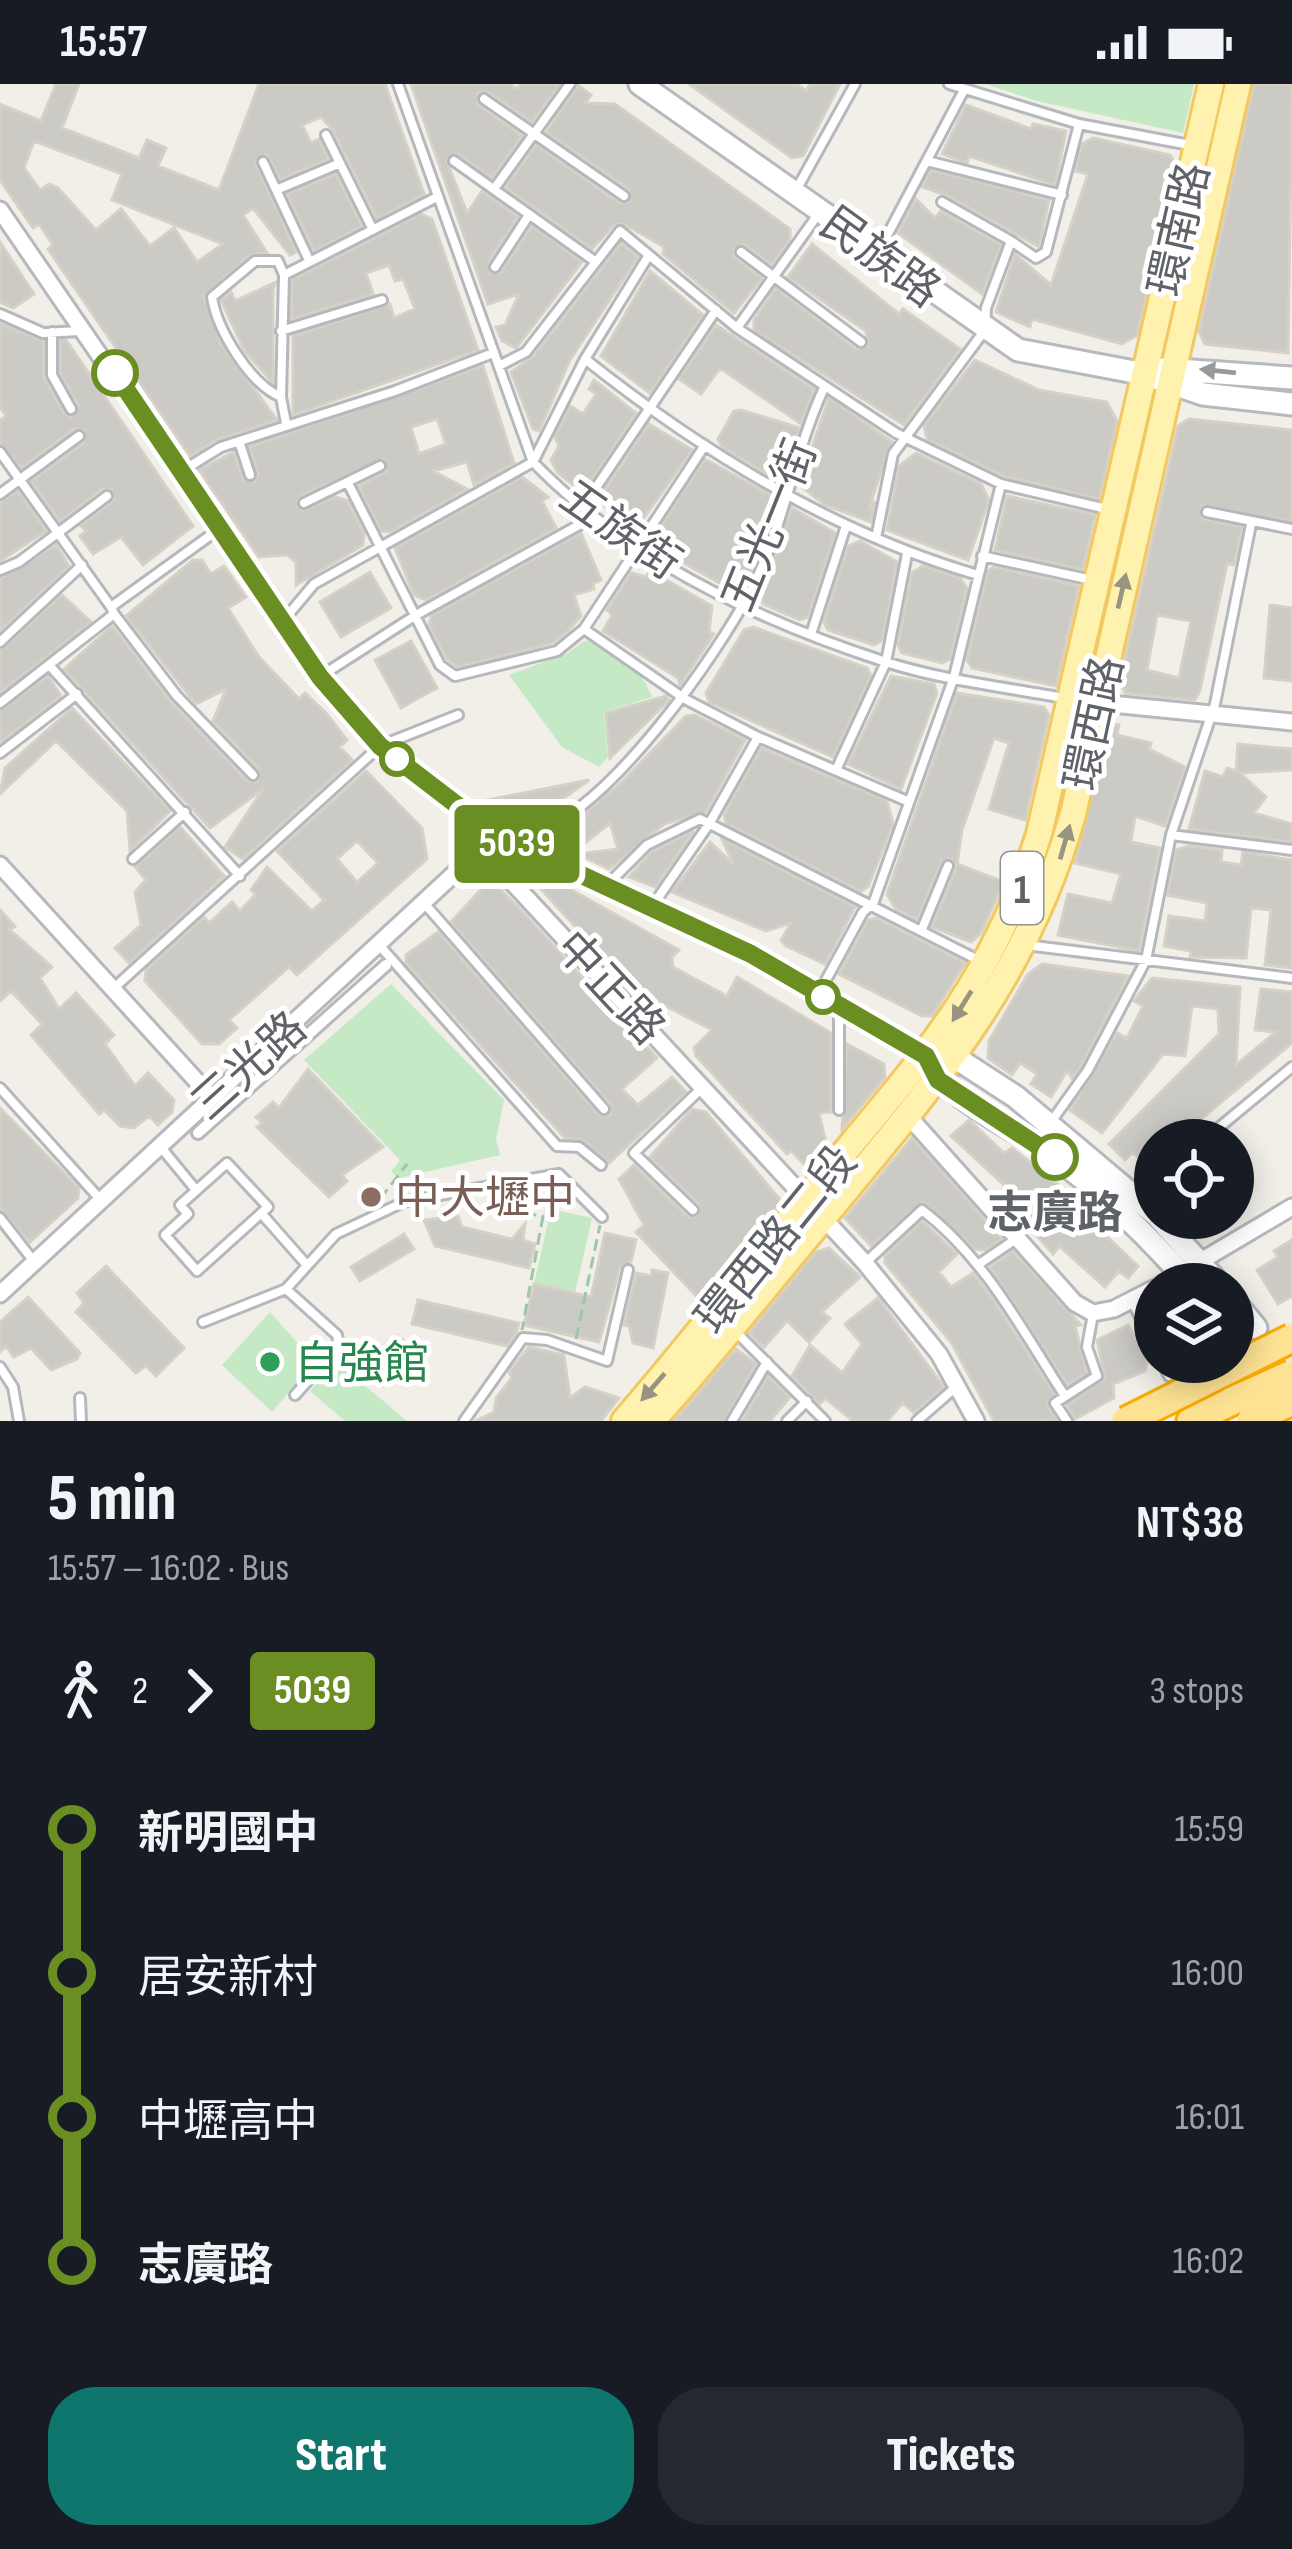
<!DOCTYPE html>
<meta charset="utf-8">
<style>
:root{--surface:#171b24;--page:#242831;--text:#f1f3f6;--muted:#9ea1a6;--accent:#0f766e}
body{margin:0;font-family:"Sofia Sans Condensed","Noto Sans TC",sans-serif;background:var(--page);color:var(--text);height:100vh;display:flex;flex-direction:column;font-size:45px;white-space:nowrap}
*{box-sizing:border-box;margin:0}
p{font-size:39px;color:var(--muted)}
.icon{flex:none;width:66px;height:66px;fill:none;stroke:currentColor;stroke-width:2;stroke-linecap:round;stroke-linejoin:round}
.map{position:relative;height:1337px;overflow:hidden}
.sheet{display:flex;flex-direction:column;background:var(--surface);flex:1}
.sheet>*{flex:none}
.badge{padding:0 24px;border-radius:9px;font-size:42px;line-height:78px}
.buttons{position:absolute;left:1134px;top:1035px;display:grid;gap:24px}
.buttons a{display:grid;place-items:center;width:120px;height:120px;border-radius:50%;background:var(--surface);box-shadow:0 6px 30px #0003;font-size:60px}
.map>.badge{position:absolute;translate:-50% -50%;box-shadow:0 0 0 6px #fff}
.legs{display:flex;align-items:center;gap:18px;height:132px;padding:0 48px;font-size:39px}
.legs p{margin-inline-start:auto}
.headline{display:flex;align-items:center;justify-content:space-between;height:204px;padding:0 48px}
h1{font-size:66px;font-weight:800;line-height:90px}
.action{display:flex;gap:24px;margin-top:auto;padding:24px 48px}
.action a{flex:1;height:138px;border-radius:48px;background:var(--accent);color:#fff;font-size:48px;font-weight:800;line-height:138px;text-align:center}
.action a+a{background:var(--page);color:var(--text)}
ul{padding:0 48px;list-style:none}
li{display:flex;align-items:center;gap:42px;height:144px;font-size:45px}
li i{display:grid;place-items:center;width:18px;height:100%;margin:0 15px;background:currentColor}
li i::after{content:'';width:30px;height:30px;margin:-15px;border:9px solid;border-radius:50%;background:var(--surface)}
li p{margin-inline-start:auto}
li:first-child i{background:linear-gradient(#0000 50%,currentColor 0)}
li:last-child i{background:linear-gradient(currentColor 50%,#0000 0)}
.status{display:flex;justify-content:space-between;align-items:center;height:84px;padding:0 60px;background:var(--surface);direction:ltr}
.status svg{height:33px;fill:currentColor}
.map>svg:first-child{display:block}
.green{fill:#c5e8c5}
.building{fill:#cccac5;stroke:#d6d1c6;stroke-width:3;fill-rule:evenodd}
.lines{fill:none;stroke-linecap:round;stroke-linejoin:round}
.secondary-tunnel{stroke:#ccccc8;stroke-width:21;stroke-dasharray:21 10;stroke-linecap:butt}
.service-casing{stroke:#b5b8bc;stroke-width:14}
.pedestrian-casing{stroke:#b5b8bc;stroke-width:16}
.minor-casing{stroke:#b5b8bc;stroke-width:21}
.secondary-casing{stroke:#b6babf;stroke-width:27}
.primary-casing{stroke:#f2c960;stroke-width:30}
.motorway-casing{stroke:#f9ab00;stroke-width:33}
.path{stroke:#9cc7a9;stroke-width:3;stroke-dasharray:12 6;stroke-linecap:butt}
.service{stroke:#fff;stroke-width:8}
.pedestrian{stroke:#fff;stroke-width:10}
.minor{stroke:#fff;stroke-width:15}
.secondary{stroke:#fff;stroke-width:21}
.primary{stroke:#fff2af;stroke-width:24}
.motorway{stroke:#fde293;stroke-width:27}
.motorway-bridge-casing{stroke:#f9ab00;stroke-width:33;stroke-linecap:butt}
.motorway-bridge{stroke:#fde293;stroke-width:27}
.oneway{fill:#979a9d}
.oneway2{fill:#979581}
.line-1-casing{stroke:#fff;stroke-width:27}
.line-1{stroke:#6b8e23;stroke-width:18}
.stop-1-dot{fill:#fff;stroke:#6b8e23;stroke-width:6}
.education-dot{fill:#8d6e63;stroke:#fff;stroke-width:4.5}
.leisure-dot{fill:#2e9e5b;stroke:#fff;stroke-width:4.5}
.labels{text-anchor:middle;stroke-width:10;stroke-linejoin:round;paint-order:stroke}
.shield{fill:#fff;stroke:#8f9295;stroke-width:3}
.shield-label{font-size:42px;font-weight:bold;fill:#5f6368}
.street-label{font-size:45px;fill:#5f6368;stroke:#fff}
.education-label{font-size:45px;fill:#785e54;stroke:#fff;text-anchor:start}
.stop-label{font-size:45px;font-weight:bold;fill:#5f6368;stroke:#fff}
.leisure-label{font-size:45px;fill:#27864d;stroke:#fff;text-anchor:start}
</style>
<div class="status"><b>15:57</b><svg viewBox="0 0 49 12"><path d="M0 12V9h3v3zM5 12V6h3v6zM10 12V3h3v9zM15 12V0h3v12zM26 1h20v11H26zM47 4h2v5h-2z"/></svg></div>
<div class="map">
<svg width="1292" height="1337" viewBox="0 0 1292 1337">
<rect width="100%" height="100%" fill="#f1efe8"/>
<path class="green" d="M985,0H1194L1183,49L1037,17Z
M584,557C617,557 641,585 652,613L604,628L608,673L599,683L562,663L509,591L568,569Z
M391,900L504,1016L496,1055L500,1071L399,1094L391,1088L400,1076L304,976Z
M551,1125L592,1134L575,1209L534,1200Z
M270,1228L303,1265L320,1273L272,1328L222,1281Z
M336,1277L407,1337H345L310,1307Z"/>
<path class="building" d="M56,0H79L62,44L139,74L147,56L166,64L158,82L219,106L259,0H385L424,110L377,135L333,46L321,33L302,41L311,59L319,55L329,75L280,95L267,71L255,78L296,168L290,171L253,124L243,131L267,169L250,171L204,212L221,260L277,336L218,355L190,372L48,165L53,161L39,140L33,144L0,96V20L41,37ZM34,57L122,90L112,116L223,160L197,178L174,144L150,162L121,125L96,146L58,104L49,100L40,106L24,84Z
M411,0H509L517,5L521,0H560L532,38L489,8L478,9V21L522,52L492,94L458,70L446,75L467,129L482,107L518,133L488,178L490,189L501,188L532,142L582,178L516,264L502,257L496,243L505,241L519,210L488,220Z
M689,0H797L806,7L810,0H840L803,72L792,74Z
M1254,0H1292L1288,269L1205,260L1199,248Z
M578,1L591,11L585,19L615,20L790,145V155L772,181L745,161L734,164L735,174L762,194L734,229L663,170L664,163L624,140L614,141L592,165L505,103L536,61L619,119L630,118L629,105L546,48Z
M966,21L1031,45L1033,40L1066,47L1055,101L969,72L967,79L942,70Z
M1093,54L1170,71L1176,81L1137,251L1122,260L1032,235L1030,243L996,228L1015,170L1051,201L1088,90L1075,87L1082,60Z
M931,86L1049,116L1039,163L946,111L922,103Z
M336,90L362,142L314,167L287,110Z
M916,115L935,134L941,127L1001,161L982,210L898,149Z
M421,130L432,135L478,266L293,331V252L390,220L394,234L415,225L403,195L395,197L389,181L366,189L373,210L291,235L292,196Z
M0,158L34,210L13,224L0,218Z
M621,159L638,173L570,276L539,347L533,345L511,288L533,273Z
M812,160L899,230L903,225L960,265L904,341L754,246V236L776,204L856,265L868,262L866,247L788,193Z
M650,187L703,231L650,309L601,272Z
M276,198L273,205V299L244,266L221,216L231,208L235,217Z
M0,240L44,257V294L64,329L72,333L79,322L60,289V256H66L193,442L143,481L121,453L93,470L80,452L86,447L81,442L114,416L111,405H102L60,437L31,397L84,359L85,346L74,345L22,384L0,360V336L6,332L0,323Z
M716,241L814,305L801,340L720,284L701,310L679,295Z
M975,276L1039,306L1107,318L1117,337L1099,415L1004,392L927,355L924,341Z
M483,282L514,379L474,401L467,378L433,387L467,405L390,448L381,447L359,402L386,388L384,375L300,412L296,420L302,427L336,413L348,417L364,450L363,461L296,501V478L287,471L259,473L199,386L234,368L243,395L254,398L258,390L249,363ZM437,335L446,360L419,370L411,343Z
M594,296L636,329L583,409L557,388L551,376L559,362L555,353L570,322L583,330L596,310L589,305Z
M829,314L891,357L868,427L875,417L871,438L825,421L799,401Z
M741,326L800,344L785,389L773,393L722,363L718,355L734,327Z
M1189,335L1292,346V437L1202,422L1203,435L1242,443L1234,481L1227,480L1200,606L1195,616L1125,609L1120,597L1178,342ZM1157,531L1191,537L1179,594L1147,586Z
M649,340L692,366L634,448L598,416Z
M916,369L981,400L989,416L968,476L887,446L899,382Z
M705,375L770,411L773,428L764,454L743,504L734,507L655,463L652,456Z
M522,393L548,413L542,417L556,444L426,516L414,511L395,464Z
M18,407L46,447L0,477V418Z
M1007,412L1095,431L1083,486L995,466Z
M792,424L835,449L808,533L800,536L763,520L759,512Z
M581,449L601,496L593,500L594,505L574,511L581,532L568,547L553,559L458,583L446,574L429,541L431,532Z
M860,457L897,478L882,556L874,561L828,546L824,538L848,462Z
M56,461L69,482L0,547V494Z
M193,476H202L211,490L224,482L246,513L228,524L259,573L299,615L305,609L326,629L347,656L340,663L352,676L243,775L225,763L263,705L210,744L64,585L112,542L171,618L247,697L258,698L259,685L213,637L226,605L196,620L126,532Z
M923,482L960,494L967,504L950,575L942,579L902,569L898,561L912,489Z
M994,483L1079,502L1056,602L972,584L967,576L988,487Z
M649,486L712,522L709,548L714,550L680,601L678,594L603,547L612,531L607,526L631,489L647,493Z
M370,488L391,524L341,553L320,518Z
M62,511L91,538L0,609V566Z
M1270,521L1292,524V597L1264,594Z
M753,543L867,584L871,592L833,673L709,618L706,609L744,546Z
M411,557L437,604L401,624L375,576Z
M48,592L61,612L0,659V627Z
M891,592L934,600L937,609L901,705L848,680Z
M957,609L1044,623L1049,631L1025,736L989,725L1009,659L994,654L962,746L957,780L1004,798L981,849L971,858L932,843L956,785L952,775L941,778L917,836L895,824L887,810Z
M666,612L669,616L610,674L606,629Z
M72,624L170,727L130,767L127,727L56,657L0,710L5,684Z
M695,631L745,656L706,728L664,740L609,785L578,770L618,765L610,739L574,768L550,757L620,700L686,632Z
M1110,639L1119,641L1117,651L1151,659L1149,665L1185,683L1165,742L1135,732L1131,758L1160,764L1139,867L1058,851L1068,810L1112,819L1121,790L1075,779Z
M1238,660L1292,665V686L1240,689L1266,713L1254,729L1292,740L1291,758L1189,745L1205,687L1223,693L1227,684L1236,687Z
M761,664L887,717L893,740L868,803L861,807L726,739L724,731Z
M366,687L422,744L427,775L297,891L289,883L229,936L237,944L219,960H202L145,897L146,886L204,833L209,839L232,818L240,827L256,810L251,806L267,783L312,827L324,816L277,767ZM357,757L378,779L357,798L337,775Z
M589,696L526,741H514L477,718Z
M180,743L224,792L129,879L115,864L141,841L135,808L146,796L135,783Z
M694,747L655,803L629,793L652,768Z
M722,755L855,823L825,880L786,862L781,856L791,839L766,847L672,808L710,758L734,781Z
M1189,762L1222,766L1221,778L1241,781L1243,768L1292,776V884L1265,881L1271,826L1251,824L1246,874L1190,873L1191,867L1164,862L1169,832L1205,837L1207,819L1167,811L1176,766Z
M511,772L679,866L672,873L673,883L727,912L737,893L831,949V1028L819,1029L827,1063L809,1085L791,1067L787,1070L696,972L694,964L712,946L654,916L650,925Z
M486,800L497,802L518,823L657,974L622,1005L638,1021L672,993L686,1008L609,1079L583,1056L565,1054L406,879V871L438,848L598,1030H610V1020L451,838Z
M0,826L15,842L10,846L52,883L40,894L59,925L76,909L114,951L105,960L135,1002L148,989L174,1016L172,1028L158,1041L149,1032L134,1044L120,1042L104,1026L99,1030L31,951L42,940L11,907L0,917Z
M876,834L965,879L932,932H922L839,890L868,836Z
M1042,880L1128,892L1081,982L1072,994L1067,987L1051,1013L1031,1000L1037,990L1020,979L1012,991L988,974L989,957L1028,890Z
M1152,894L1240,903L1236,981L1276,948L1255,946L1261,905L1292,908V959L1176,1056H1155V1069L1143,1079L1133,1068L1125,1076L1109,1060L1219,950L1218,925L1192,922L1185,972L1163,970L1102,1049L1070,1026L1117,949L1127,954L1143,922L1134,917Z
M847,960L884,980L885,993L842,1045Z
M308,985L383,1063L342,1091L347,1097L329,1113L257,1043L262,1039L256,1033L273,1018L279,1024Z
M0,1024L79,1104L78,1114L30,1158L0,1126Z
M692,1025L706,1028L782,1118L699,1215L636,1148L644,1141L619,1095L634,1081L687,1132H698L699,1120L650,1073Z
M969,1036L1004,1069L1012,1064L1075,1114L1071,1118L1138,1182L1128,1194L1119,1187L1105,1203L1059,1162L1053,1170L1018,1130L1021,1125L1002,1110L1004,1101L951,1052Z
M912,1054L1002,1155L985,1166L975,1165L923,1118L871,1162L845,1134Z
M458,1132L462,1143L512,1155L525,1140L523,1156L535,1160L529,1184L435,1162L424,1136Z
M922,1137L957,1170L939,1188L951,1203L973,1189L994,1217L1054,1310L1047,1321L1057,1336L994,1337L951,1258L885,1179V1172Z
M605,1149L636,1156L631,1178L620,1184L599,1258L524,1241L534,1200L591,1213Z
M404,1150L414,1165L360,1197L351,1183Z
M1292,1156V1212L1278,1220L1257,1186L1278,1173L1274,1167Z
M829,1164L860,1193L822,1228L830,1234L809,1258L787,1237L764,1263L749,1249L816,1168Z
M1013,1167L1081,1241L1075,1242L1087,1289L1068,1301L990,1183Z
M106,1182L184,1264L156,1292L146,1282L136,1289L76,1228L84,1219L77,1209Z
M652,1186L668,1189L653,1264L633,1259L629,1242L624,1241L636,1189L651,1192Z
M28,1213L80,1269L77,1275L51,1286L31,1264L14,1273L6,1262L0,1268V1238Z
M878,1214L944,1303L914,1329L903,1319L887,1337H853L825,1314L820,1320L792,1292L810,1261L842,1289L862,1260L845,1240Z
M418,1216L519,1239L516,1250L507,1262L412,1240Z
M1128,1241L1147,1277L1145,1287L1113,1300L1114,1314L1075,1335L1067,1321L1105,1294L1097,1256Z
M396,1252L416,1264L383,1302L369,1290L377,1279V1267Z
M529,1263L564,1271L570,1314L585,1303L619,1314L601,1337H475L494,1328L496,1314L512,1294L509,1288Z
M736,1265L756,1280L724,1337H674Z
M768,1292L790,1313L770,1337H742Z"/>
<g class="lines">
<path class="secondary-tunnel" d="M1244,1263L1286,1337"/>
<defs>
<path id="service" d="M398,0L533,378C626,474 757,536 883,577C940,596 1004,603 1064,614
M949,0L1079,40L1195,62
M484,15L624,112
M326,51L373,146
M454,77L596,178
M927,77L1062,111
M263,78L308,174
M494,105L570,0
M276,106L338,80
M795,108L855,0
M942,118L1011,157
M881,163L964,6
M741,168L861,258
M495,183L529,131
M0,230L43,249L79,247
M737,244L819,129
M281,247L382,216
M52,248V291L71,325
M585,275C702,368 834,449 978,491
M499,282L526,268L620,147L737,244L896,349L1001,400L1111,426
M281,313C250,300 217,246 212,213L255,177H278L284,191
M286,339L281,313L284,191L437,113
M239,357L250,391
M0,368L111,523
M182,387L221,363L395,307L493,269
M348,399L440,581L455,592L557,567L584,545L705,361
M0,410L79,352
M304,419L380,382
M1207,428L1292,445
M876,454L893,370L985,246L986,224L1011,157L1036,174L1046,168L1079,40
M982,472L1092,496
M0,486L19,478L107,412
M114,530L177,612L253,691
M283,537L314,500L533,378L585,275L649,171
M584,545L685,615L758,653L709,740L653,821
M811,550L846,442
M0,558L82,481
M49,581L240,792
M321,592L416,531L581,440L591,411L716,226
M0,619L114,530L111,523L219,445
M758,653L907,717
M0,669L77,610
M836,686L886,578L907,470
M504,750C515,749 530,750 541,746C613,719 716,573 751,506C784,443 794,370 823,306
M1171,751L1292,766
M133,775L185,728
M608,800L647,761L700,735L980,877
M424,819L604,1025
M922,845L948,782
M1026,861L1292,894
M380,862L557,1062L579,1063L601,1081
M114,904L380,662L458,631
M819,909L863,828L873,820L954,593L1001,400
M839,923V1026
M0,1004L99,1114
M1051,1038L1088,986L1146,876L1171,751L1215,620L1251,440
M1204,1056L1292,983
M159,1061L196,1106
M227,1079L268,1123L197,1187L165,1151L188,1130L180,1121Z
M1134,1107L1155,1092
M693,1126L634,1069L703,1003
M261,1129L305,1179
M0,1134L32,1175
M865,1179L922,1126C985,1174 1022,1246 1065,1312
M979,1180L1019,1153
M286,1205L337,1251L339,1262L295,1311
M1132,1217L1155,1264
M203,1238L286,1205L336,1150L406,1117L559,1090L602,1133
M735,1247L825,1337
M1162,1278L1169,1292
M0,1283L13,1303L19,1337
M80,1314L81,1337
M464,1337L523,1254L547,1256L607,1277L628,1186
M732,1337L767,1278
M787,1337L807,1317
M917,1337L956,1303
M1067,1337L1055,1319L1097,1292L1087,1263L1093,1230"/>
<path id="pedestrian" d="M198,1049L386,881"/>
<path id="minor" d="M0,126L320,593L380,662L496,751L751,870L926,972
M1071,616L1292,638
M496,751L498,783L865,1179L939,1270L976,1337
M0,781L212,1014
M910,1034L1075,1219L1093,1229L1114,1225L1155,1204
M1162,1200L1292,1123
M0,1210L496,751"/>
<path id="secondary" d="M640,0L1018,266L1145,290L1203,310L1292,320
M1163,285L1292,294
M1155,1130L1016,1013L953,972H926C951,1019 1012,1041 1055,1073C1104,1109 1150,1154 1190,1200
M1159,1134L1219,1200
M1233,1216L1256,1244
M1233,1251L1243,1263"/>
<path id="primary" d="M624,1337C688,1263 748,1186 810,1110C913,984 988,911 1039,750L1211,0
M652,1337C712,1271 766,1202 824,1133C932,1002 1026,898 1073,730L1238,0"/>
<path id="motorway" d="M1191,1337L1232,1317"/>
</defs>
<use href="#service" class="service-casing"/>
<use href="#pedestrian" class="pedestrian-casing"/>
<use href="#minor" class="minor-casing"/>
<use href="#secondary" class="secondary-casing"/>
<use href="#primary" class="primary-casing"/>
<use href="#motorway" class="motorway-casing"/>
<path class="path" d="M380,1115L407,1080
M453,1120L543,1132L522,1246
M576,1255L600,1141"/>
<use href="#service" class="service"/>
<use href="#pedestrian" class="pedestrian"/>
<use href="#minor" class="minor"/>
<use href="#secondary" class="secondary"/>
<use href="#primary" class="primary"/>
<use href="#motorway" class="motorway"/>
<defs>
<path id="motorway-bridge" d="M1232,1317L1292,1290
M1126,1337L1292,1254
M1251,1337L1292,1317"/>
</defs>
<use href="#motorway-bridge" class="motorway-bridge-casing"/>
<use href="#motorway-bridge" class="motorway-bridge"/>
</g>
<defs><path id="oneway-solid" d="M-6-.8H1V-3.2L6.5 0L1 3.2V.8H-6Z" transform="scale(3)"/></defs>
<use class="oneway" href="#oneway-solid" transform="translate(1218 287) rotate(-174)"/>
<g class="oneway2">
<use href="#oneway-solid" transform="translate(1122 507) rotate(-77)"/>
<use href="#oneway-solid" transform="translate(1065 758) rotate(-74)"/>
<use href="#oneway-solid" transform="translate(962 922) rotate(122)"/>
<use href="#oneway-solid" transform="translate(653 1303) rotate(131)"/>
</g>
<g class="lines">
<defs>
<path id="line-1" d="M115,289L320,593L380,662L496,751L751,870L926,972L938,996L1055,1073"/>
</defs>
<use href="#line-1" class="line-1-casing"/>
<use href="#line-1" class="line-1"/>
</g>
<g class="stop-1-dot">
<circle cx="115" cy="289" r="21"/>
<circle cx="397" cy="675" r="15"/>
<circle cx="823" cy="913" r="15"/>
<circle cx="1055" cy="1073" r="21"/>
</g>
<circle class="education-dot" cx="371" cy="1113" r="12"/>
<circle class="leisure-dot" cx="270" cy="1278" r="12"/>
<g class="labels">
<rect class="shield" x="1001" y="768" width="42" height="72" rx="9"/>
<g class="shield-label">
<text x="1022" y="819">1</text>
</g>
<g class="street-label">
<text transform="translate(1178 145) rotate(-77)" y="16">環南路</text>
<text transform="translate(881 172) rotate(36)" y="16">民族路</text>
<text transform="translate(768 441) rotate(-68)" y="16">五光一街</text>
<text transform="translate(621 445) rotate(35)" y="16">五族街</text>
<text transform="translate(1093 639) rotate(-78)" y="16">環西路</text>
<text transform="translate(611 903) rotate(47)" y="16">中正路</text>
<text transform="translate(248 981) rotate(-42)" y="16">三光路</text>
<text transform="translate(775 1155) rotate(-51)" y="16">環西路二段</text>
</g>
<g class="education-label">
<text x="395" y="1129">中大壢中</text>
</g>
<g class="stop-label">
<text x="1055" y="1144">志廣路</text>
</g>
<g class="leisure-label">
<text x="294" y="1294">自強館</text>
</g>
</g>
</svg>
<div class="buttons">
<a><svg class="icon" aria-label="locate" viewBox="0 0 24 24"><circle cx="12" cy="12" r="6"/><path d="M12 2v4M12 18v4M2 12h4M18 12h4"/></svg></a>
<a><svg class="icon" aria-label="layers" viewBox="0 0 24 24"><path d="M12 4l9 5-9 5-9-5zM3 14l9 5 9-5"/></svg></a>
</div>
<b class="badge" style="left:517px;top:760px;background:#6b8e23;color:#fff">5039</b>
</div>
<section class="sheet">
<div class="headline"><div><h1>5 min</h1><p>15:57 – 16:02 · Bus</p></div><b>NT$38</b></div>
<div class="legs"><svg class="icon" aria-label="walk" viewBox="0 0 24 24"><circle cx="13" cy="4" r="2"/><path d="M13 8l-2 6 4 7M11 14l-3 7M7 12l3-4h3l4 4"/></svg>2<svg class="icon" aria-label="forward" viewBox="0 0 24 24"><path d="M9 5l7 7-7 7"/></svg><b class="badge" style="background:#6b8e23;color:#fff">5039</b><p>3 stops</p></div>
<ul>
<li><i style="color:#6b8e23"></i><b>新明國中</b><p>15:59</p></li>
<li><i style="color:#6b8e23"></i><span>居安新村</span><p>16:00</p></li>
<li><i style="color:#6b8e23"></i><span>中壢高中</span><p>16:01</p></li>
<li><i style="color:#6b8e23"></i><b>志廣路</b><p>16:02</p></li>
</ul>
<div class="action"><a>Start</a><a>Tickets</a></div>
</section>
